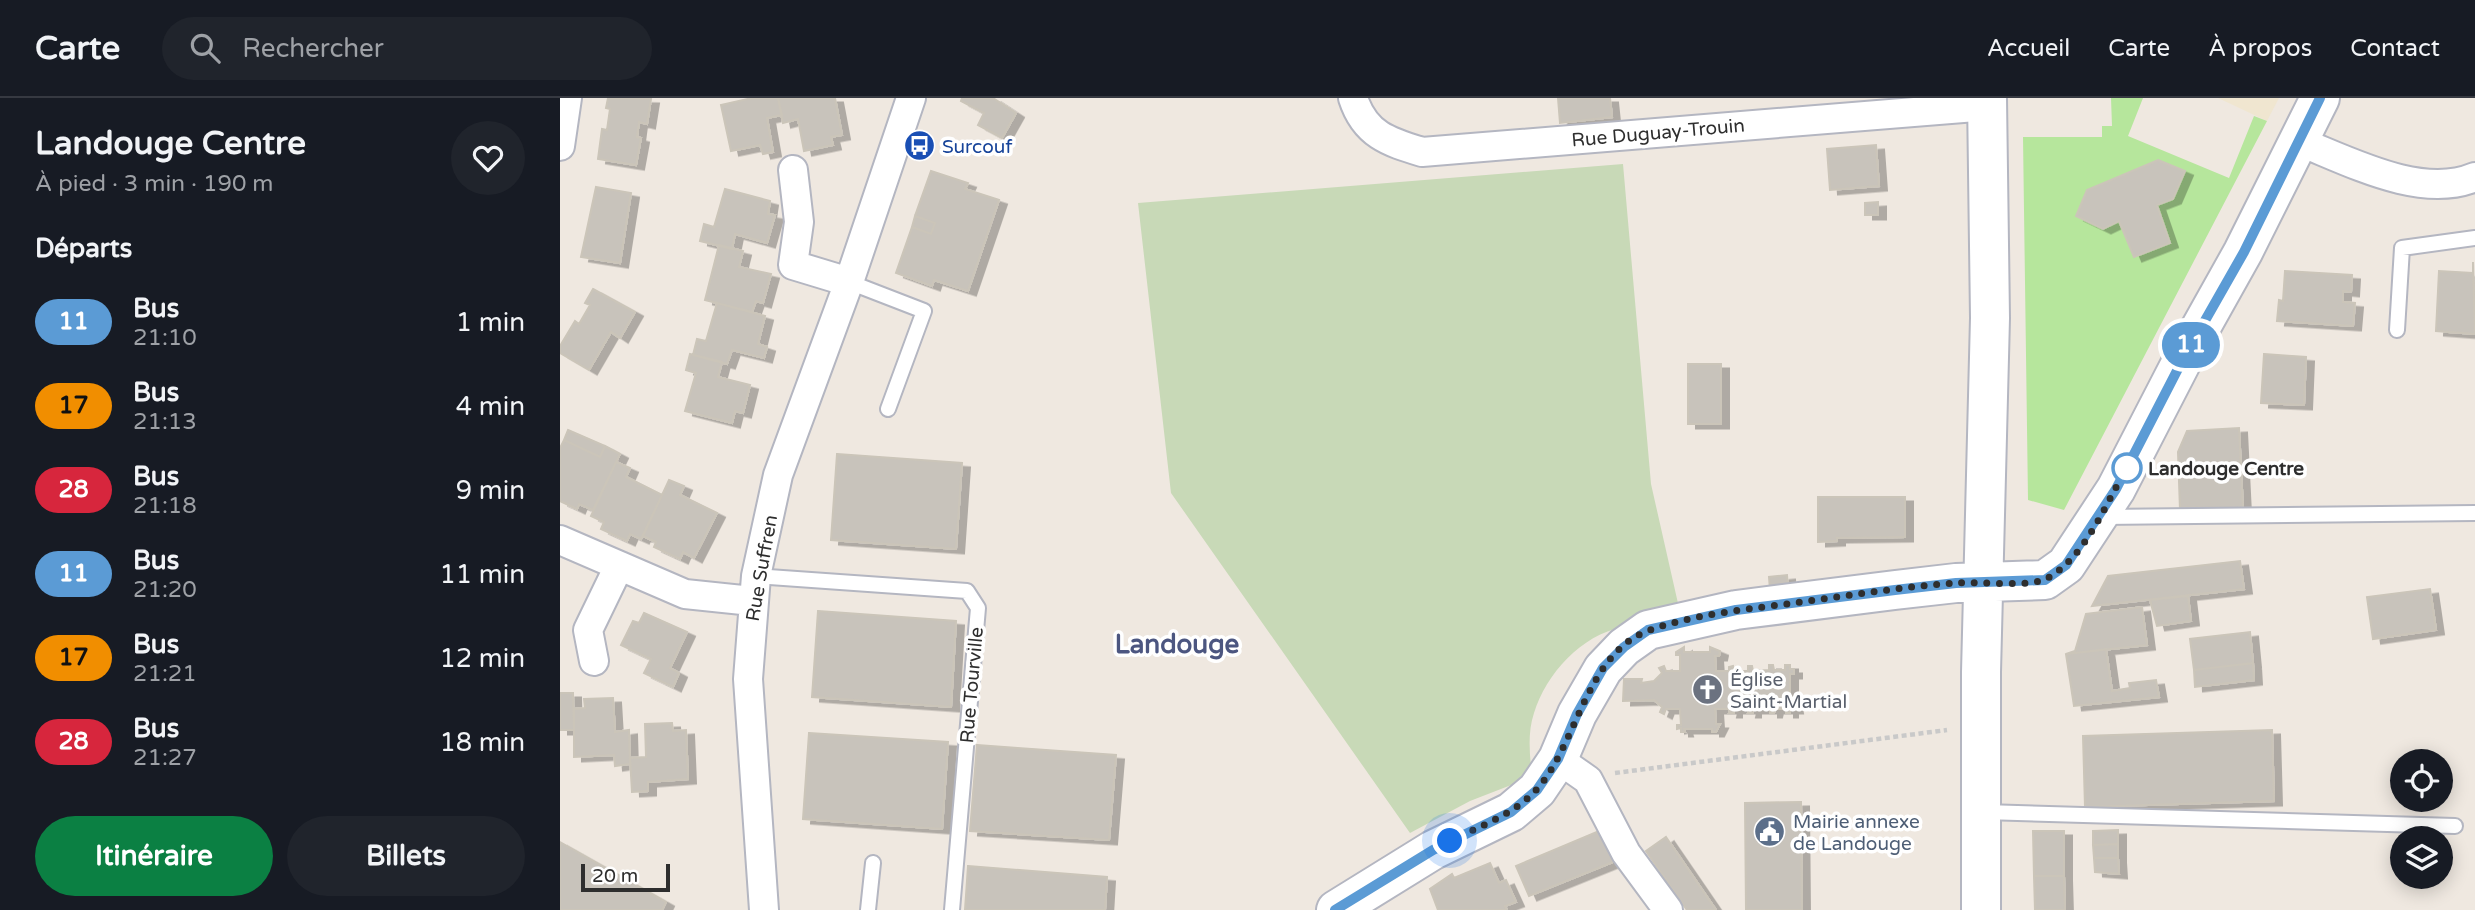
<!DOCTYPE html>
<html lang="fr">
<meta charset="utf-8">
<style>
:root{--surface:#171b24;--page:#20242c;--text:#f1f3f6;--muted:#9ea1a6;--line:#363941;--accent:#0b8043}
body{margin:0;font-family:"Varela Round",sans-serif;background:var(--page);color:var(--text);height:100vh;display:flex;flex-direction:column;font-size:26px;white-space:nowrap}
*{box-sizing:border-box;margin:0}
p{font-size:23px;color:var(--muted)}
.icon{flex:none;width:38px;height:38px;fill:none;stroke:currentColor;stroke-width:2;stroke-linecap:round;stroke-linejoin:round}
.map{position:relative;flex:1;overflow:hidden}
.panel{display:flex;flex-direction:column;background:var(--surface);width:560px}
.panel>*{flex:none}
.badge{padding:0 14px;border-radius:23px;font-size:24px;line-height:46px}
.fabs{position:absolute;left:1830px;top:651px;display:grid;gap:14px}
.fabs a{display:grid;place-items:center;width:63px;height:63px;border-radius:50%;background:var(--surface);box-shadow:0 4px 18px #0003;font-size:35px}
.scale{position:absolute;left:21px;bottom:18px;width:89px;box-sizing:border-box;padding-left:7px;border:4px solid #2e2e2e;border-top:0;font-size:19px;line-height:24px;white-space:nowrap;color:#2e2e2e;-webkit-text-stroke:5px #fff;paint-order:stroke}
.you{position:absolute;width:35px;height:35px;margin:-18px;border:5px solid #fff;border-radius:50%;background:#1a73e8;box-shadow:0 0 0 10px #1a73e833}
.map>.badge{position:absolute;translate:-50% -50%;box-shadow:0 0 0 4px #fff}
h2{padding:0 35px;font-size:26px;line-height:63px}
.round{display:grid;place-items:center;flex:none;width:74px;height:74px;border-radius:37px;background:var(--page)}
.head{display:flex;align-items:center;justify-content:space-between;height:119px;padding:0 35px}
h1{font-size:33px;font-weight:700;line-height:52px}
.button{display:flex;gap:14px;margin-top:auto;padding:14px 35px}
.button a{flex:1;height:80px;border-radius:42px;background:var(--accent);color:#fff;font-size:28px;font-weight:700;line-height:80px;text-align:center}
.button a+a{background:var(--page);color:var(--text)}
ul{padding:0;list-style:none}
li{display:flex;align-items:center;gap:21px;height:84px;padding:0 35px}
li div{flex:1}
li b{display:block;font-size:26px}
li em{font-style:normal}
li .badge{min-width:77px;font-weight:700;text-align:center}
header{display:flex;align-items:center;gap:42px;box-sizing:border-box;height:98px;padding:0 35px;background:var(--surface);border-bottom:2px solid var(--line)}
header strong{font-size:33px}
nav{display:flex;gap:38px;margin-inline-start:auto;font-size:24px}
.search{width:490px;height:63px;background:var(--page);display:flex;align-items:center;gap:18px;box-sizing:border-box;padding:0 24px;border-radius:38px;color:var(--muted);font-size:26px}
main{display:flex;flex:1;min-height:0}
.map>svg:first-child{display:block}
.education{fill:#f0e6d0}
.green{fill:#b6e69c}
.cemetery{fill:#c8d9b7}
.building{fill:#c8c3bb;stroke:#cbc5b9;stroke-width:2;filter:url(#shadow)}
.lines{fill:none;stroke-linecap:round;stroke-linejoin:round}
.lane-casing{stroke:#b4b6c1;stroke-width:18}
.street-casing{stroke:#b4b6c1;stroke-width:32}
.secondary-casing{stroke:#b4b6c1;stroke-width:42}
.path{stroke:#c9c9c9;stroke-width:4.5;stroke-dasharray:5 3.5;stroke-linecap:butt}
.lane{stroke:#fff;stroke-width:14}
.street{stroke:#fff;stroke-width:28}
.secondary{stroke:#fff;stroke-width:38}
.line-casing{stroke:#fff;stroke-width:16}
.line{stroke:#5b9bd5;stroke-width:10}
.walk{stroke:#2e2e2e;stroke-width:7;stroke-dasharray:0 12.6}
.stop-dot{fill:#fff;stroke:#5b9bd5;stroke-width:3.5}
.labels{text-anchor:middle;stroke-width:7;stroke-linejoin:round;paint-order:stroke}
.street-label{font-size:19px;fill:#2e2e2e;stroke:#fff}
.transit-label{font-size:19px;fill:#164399;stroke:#fff;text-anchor:start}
.stop-label{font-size:19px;font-weight:bold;fill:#2e2e2e;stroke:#fff;text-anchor:start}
.worship-label{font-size:19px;fill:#5b616d;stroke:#fff;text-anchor:start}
.service-label{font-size:19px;fill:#4e5e75;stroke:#fff;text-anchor:start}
.district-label{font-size:26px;font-weight:bold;fill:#4c5680;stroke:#fff}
</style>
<header>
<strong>Carte</strong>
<div class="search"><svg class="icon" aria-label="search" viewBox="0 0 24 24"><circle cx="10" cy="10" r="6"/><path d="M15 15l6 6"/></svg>Rechercher</div>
<nav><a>Accueil</a><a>Carte</a><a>À propos</a><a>Contact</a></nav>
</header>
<main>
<section class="panel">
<div class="head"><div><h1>Landouge Centre</h1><p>À pied · 3 min · 190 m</p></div><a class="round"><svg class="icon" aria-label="heart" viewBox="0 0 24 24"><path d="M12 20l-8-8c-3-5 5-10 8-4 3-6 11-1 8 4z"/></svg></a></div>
<h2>Départs</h2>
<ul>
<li><span class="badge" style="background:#5b9bd5;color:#fff">11</span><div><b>Bus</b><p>21:10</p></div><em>1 min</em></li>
<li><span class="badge" style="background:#f18e00;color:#111">17</span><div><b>Bus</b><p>21:13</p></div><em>4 min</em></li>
<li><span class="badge" style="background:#d7263d;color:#fff">28</span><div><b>Bus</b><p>21:18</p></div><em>9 min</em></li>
<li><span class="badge" style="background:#5b9bd5;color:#fff">11</span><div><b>Bus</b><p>21:20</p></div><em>11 min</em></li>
<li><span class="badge" style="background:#f18e00;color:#111">17</span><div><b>Bus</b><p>21:21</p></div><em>12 min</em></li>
<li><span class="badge" style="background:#d7263d;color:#fff">28</span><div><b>Bus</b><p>21:27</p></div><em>18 min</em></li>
</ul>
<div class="button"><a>Itinéraire</a><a>Billets</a></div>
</section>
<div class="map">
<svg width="1915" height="812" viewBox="0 0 1915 812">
<defs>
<filter id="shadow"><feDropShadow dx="8" dy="4.5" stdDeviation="0" flood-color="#0004"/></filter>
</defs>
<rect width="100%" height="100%" fill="#efe8e0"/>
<path class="education" d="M1658,0H1719L1707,23Z"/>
<path class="green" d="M1551,0H1583L1568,38L1669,80L1694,18L1707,23L1504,412L1468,402L1463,39H1542V28H1552Z"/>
<path class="cemetery" d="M1063,66L1091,386L1122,523C1102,525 1082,525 1063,529C1021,537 986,576 974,615C967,636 970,658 972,679L910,703L850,735L611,395L578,105Z"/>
<path class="building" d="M48,0L91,1L87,26L79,24L77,39L81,40L76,67L38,61L42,31L47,32L50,11L46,10Z
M192,0H218L222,17L207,20L213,54L203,56L200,47L171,53L161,7Z
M218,0H275L282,37L271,39L273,47L244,53L238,21L223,25Z
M402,0H433L456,15L442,40L418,27L424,15L401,3Z
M998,0H1050L1052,19L1000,25Z
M1316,47L1319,88L1270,92L1267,51Z
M1598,62L1625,73L1613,101L1597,107L1610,145L1574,159L1559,123L1543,131L1516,118L1527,92Z
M371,73L408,85L405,91L439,102L408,193L374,182L372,188L336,175L352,129L371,136L375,125L355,118Z
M36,89L71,95L60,165L21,159Z
M165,91L210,103L208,116L215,117L207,145L175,136L172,151L140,143L144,126L154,129Z
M1318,104V117H1305V105Z
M355,118L375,125L371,136L352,129Z
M159,147L183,153L179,169L211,176L203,205L196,203L192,214L145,202Z
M1913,164L1915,236L1876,233L1879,173L1913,175Z
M1725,173L1792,177L1791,194L1783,193V204L1795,205L1793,228L1717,223L1719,202L1723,203Z
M33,191L75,214L60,240L51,234L29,272L0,255V248L15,223L19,226L30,207L25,205Z
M157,205L205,218L198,246L207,249L204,260L172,252L167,266L133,257L137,241L146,243Z
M130,256L162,264L158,279L190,287L183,315L175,313L172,325L125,313L136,275L126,272Z
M1704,256L1746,259L1744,307L1701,305Z
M1128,266H1161V326H1128Z
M1679,330L1683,411L1620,412L1618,354L1627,333Z
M8,332L45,348L40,359L4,342Z
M4,342L40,359L45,348L60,356L33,412L19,406L17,411L0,403V350Z
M277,356L402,365L396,451L271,442Z
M56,364L70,370L66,379L102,397L81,441L70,436L67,443L41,431L44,424L31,418Z
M109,382L124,388L120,397L157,415L134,460L123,454L120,461L94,449L96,444L83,438Z
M1258,399H1345V439L1277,440V443L1258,444Z
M1680,463L1684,491L1532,508L1548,478Z
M1227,477L1229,504L1211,505L1209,479Z
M1870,491L1876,532L1813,541L1807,499Z
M1628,498L1631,523L1597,528L1590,502Z
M1582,509L1587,547L1506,556L1515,553L1526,516Z
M258,513L396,523L391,609L252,599Z
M84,515L127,534L110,570L119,575L113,589L84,575L91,561L61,547L73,523L79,525Z
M1690,534L1693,565L1634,572L1630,541Z
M1124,549V554H1150V549L1160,553L1159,558H1155L1156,573H1169V569L1173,568L1174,573H1188V568H1192L1193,573L1209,572V567H1213L1214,572H1225V567H1230V571H1234V576H1230V606H1234L1235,611H1230V615H1226V611H1215L1214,615H1210V611H1193V615H1188L1189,611H1174V615H1169L1170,611H1155L1156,626H1160L1156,634H1152V631H1124L1125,634H1121V630L1117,631V627H1121L1120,611H1106L1104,616L1100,614L1102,609L1094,602L1063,603L1064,581H1082L1081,585L1094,583L1102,575L1099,570L1104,568L1106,573H1120V557H1116V554Z
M1546,551L1552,593L1570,590L1569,585L1596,582L1599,599L1514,608L1506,556Z
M1693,565L1694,582L1635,589L1634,572Z
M0,595H13L14,632H0Z
M53,600L55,634L69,632L70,666L55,668L54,657L14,659V611L25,610L24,601Z
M112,625L113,633L126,632L128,681L88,684V693L72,694L70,660L86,659L85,626Z
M1712,632L1714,703L1525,709L1523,638Z
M249,635L388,644L382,731L243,721Z
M417,647L556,657L549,742L410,733Z
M1241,704L1242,812H1186L1185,705Z
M1558,732V746L1533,747V733Z
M1039,733L1053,764L969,798L956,768Z
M1473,733H1504V778H1474Z
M1106,739L1156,812H1127L1086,753Z
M0,744L106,804L102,812H0Z
M1558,746V760H1534L1533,747Z
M1534,760H1558L1559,776L1535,774Z
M930,765L939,785L946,782L956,804L945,808L947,812H878L870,791L892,776L894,780Z
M408,768L547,779L545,812H405Z
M1474,778H1504L1505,812H1475Z"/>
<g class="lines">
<defs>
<path id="lane" d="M289,184L364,213L328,311
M1837,232L1842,150L1915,140
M1542,419L1915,415
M196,478L407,493L418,510L392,812
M1424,714L1895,728
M308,812L313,765"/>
<path id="street" d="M793,0C805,37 829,44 862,54L1428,8
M1738,43C1789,63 1861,102 1915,79
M0,48L7,0
M233,72L239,124L233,167L289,184
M0,442L125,496L192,503
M34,563L28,532L59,468
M998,661L1028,682L1066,755L1108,812
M204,812L188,581L196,478L218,377L289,184L351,0"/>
<path id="secondary" d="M776,812L873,752L951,714L977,692L998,661L1017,616L1043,571L1064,549L1088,532L1176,512L1335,492L1396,485L1485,482L1506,467L1556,391L1622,263L1683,154L1760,0
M1421,812V574L1430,220L1427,0"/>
</defs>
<use href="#lane" class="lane-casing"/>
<use href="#street" class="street-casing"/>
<use href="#secondary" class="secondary-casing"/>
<path class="path" d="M1055,675L1387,632"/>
<use href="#lane" class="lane"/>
<use href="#street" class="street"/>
<use href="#secondary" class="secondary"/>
</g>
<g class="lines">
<defs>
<path id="line" d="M775,812L873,752L951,714L977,692L998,661L1017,616L1043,570L1064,549L1088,532L1176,512L1335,492L1396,485L1485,482L1506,467L1556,391L1622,263L1684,154L1760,0"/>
</defs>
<use href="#line" class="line-casing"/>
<use href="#line" class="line"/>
<path class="walk" d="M890,743C920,728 953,717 976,692C1017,648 1026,554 1090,532C1138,515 1192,511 1241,504C1294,497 1346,488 1399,485C1421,483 1471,490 1488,480C1527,457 1545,406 1567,370"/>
</g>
<defs>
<symbol id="bus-disc" viewBox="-11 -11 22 22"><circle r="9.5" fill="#1a4fb4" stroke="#fff"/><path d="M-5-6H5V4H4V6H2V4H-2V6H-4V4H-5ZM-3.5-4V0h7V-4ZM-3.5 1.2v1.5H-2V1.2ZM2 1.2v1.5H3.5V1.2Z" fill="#fff"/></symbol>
<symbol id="church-disc" viewBox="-11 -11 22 22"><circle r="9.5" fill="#6b7280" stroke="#fff"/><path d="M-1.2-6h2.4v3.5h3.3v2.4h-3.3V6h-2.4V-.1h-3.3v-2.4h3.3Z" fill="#fff"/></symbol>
<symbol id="civic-disc" viewBox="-11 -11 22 22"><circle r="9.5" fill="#5c6f8a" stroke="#fff"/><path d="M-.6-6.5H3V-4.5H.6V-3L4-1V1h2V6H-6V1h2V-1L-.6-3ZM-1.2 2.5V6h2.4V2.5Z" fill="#fff"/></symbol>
</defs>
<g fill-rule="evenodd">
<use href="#bus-disc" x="342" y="30" width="35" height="35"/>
<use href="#church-disc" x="1130" y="574" width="35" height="35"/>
<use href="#civic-disc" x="1192" y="716" width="35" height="35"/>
</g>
<circle class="stop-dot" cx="1567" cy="370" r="14"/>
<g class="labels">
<g class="street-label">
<text transform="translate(1098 34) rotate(-5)" y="7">Rue Duguay-Trouin</text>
<text transform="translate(201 470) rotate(-80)" y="7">Rue Suffren</text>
<text transform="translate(411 587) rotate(-85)" y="7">Rue Tourville</text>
</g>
<g class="transit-label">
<text x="382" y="55">Surcouf</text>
</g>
<g class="stop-label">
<text x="1588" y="377">Landouge Centre</text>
</g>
<g class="worship-label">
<text x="1170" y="588">Église<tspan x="1170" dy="22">Saint-Martial</tspan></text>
</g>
<g class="service-label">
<text x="1233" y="730">Mairie annexe<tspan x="1233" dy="22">de Landouge</tspan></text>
</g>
<g class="district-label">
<text x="617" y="555">Landouge</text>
</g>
</g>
</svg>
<div class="fabs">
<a><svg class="icon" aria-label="locate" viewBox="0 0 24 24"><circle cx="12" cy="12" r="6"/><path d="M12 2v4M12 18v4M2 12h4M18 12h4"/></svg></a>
<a><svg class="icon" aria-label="layers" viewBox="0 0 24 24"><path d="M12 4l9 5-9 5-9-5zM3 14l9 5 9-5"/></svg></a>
</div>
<div class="scale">20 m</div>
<div class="you" style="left:890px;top:743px"></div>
<b class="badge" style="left:1631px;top:247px;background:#5b9bd5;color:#fff">11</b>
</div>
</main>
